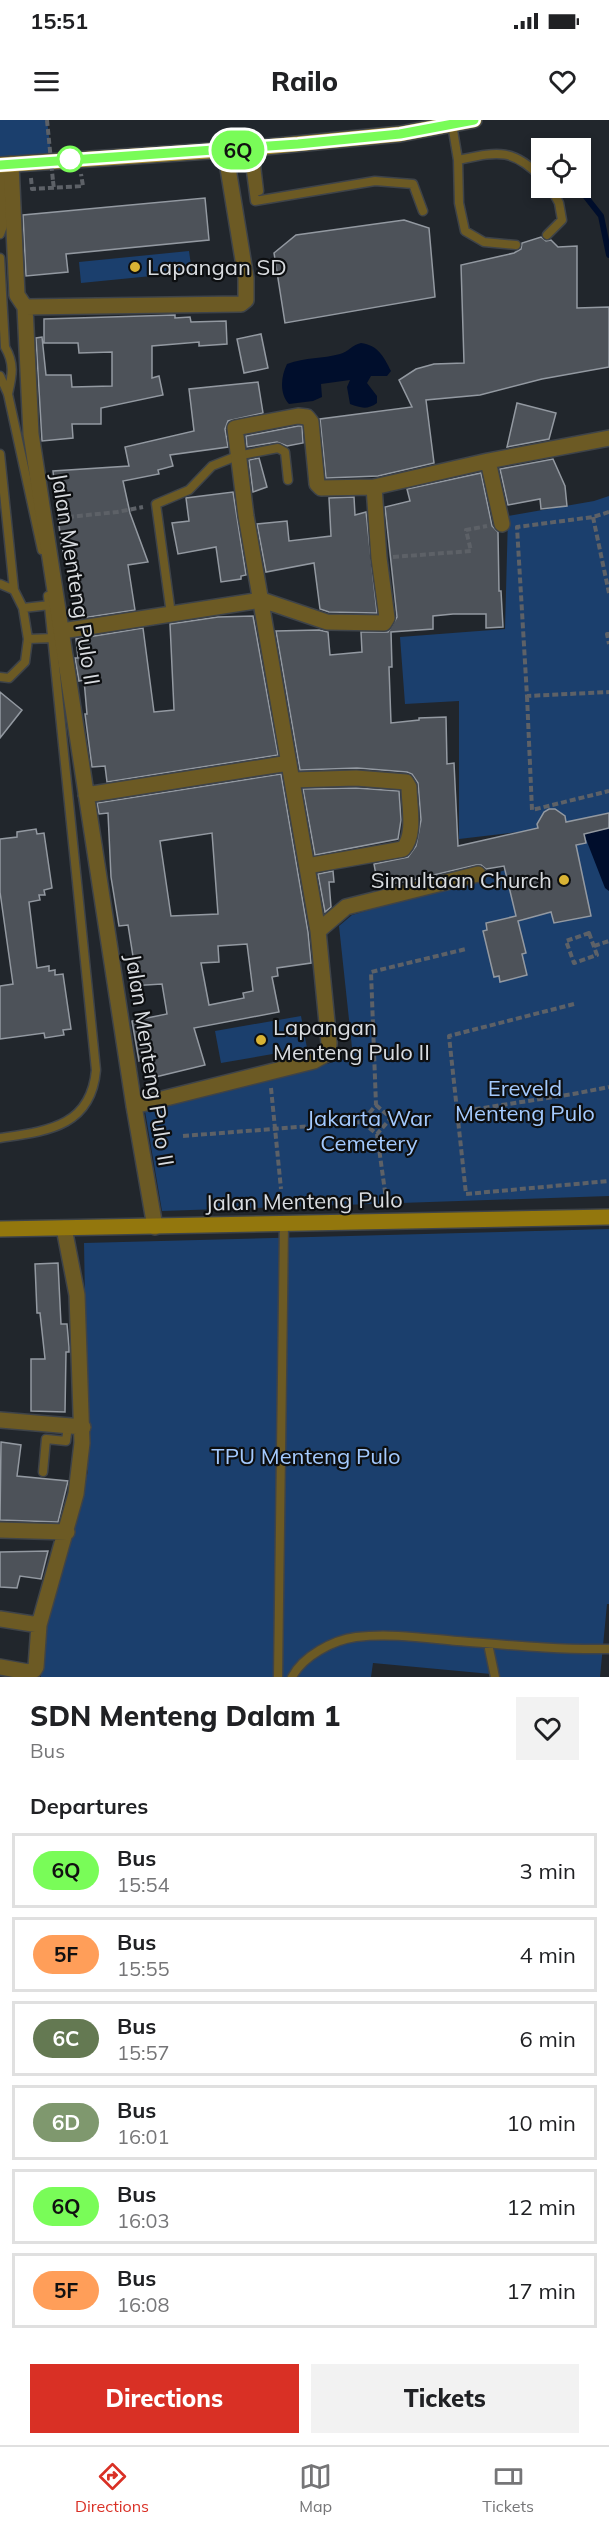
<!DOCTYPE html>
<style>
:root{--surface:#fff;--page:#f2f2f2;--text:#202124;--muted:#757577;--line:#e0e0e0;--accent:#d93025}
body{margin:0;font-family:Mulish,sans-serif;background:var(--page);color:var(--text);height:100vh;display:flex;flex-direction:column;font-size:22px;white-space:nowrap}
*{box-sizing:border-box;margin:0}
p{font-size:20px;color:var(--muted)}
.icon{flex:none;width:33px;height:33px;fill:none;stroke:currentColor;stroke-width:2;stroke-linecap:round;stroke-linejoin:round}
.map{position:relative;height:1557px;overflow:hidden}
.drawer{display:flex;flex-direction:column;background:var(--surface);flex:1}
.drawer>*{flex:none}
.badge{padding:0 12px;border-radius:20px;font-size:21px;line-height:39px}
.fabs{position:absolute;left:531px;top:18px;display:grid;gap:12px}
.fabs a{display:grid;place-items:center;width:60px;height:60px;border-radius:0px;background:var(--surface);box-shadow:0 3px 9px #0003;font-size:30px}
.map>.badge{position:absolute;translate:-50% -50%;box-shadow:0 0 0 3px #fff}
h2{padding:0 30px;font-size:22px;line-height:54px}
.round{display:grid;place-items:center;flex:none;width:63px;height:63px;border-radius:0px;background:var(--page)}
.overview{display:flex;align-items:center;justify-content:space-between;height:102px;padding:0 30px}
h1{font-size:28px;font-weight:800;line-height:45px}
.button{display:flex;gap:12px;margin-top:auto;padding:12px 30px}
.button a{flex:1;height:69px;border-radius:0px;background:var(--accent);color:#fff;font-size:24px;font-weight:800;line-height:69px;text-align:center}
.button a+a{background:var(--page);color:var(--text)}
ul{padding:0;list-style:none}
li{display:flex;align-items:center;gap:18px;height:75px;margin:0 12px 9px;padding:0 18px;border:3px solid var(--line);border-radius:0px}
li div{flex:1}
li b{display:block;font-size:22px}
li em{font-style:normal}
li .badge{min-width:66px;font-weight:700;text-align:center}
.status{display:flex;justify-content:space-between;align-items:center;height:42px;padding:0 30px;background:var(--surface);direction:ltr}
.status svg{height:16px;fill:currentColor}
header{display:flex;justify-content:space-between;align-items:center;height:78px;padding:0 30px;background:var(--surface);font-size:27px;font-weight:800}
.dock{display:flex;justify-content:space-around;align-items:center;height:84px;border-top:2px solid var(--line);background:var(--surface);font-size:16px;color:var(--muted)}
.dock a{display:grid;justify-items:center;gap:3px}
.dock .selected{color:var(--accent)}
.map>svg:first-child{display:block}
.green{fill:#1b3f6d}
.water{fill:#000e2c}
.lines{fill:none;stroke-linecap:round;stroke-linejoin:round}
.stream{stroke:#000e2c;stroke-width:6}
.building{fill:#4d5259;stroke:#9399a1;stroke-width:1.5;fill-rule:evenodd}
.lane-casing{stroke:#3e4349;stroke-width:11}
.street-casing{stroke:#3e4349;stroke-width:18}
.secondary-casing{stroke:#3e4349;stroke-width:18}
.primary-casing{stroke:#3e4349;stroke-width:18}
.path{stroke:#5d6167;stroke-width:4;stroke-dasharray:6 3;stroke-linecap:butt}
.lane{stroke:#6c5a24;stroke-width:8}
.street{stroke:#6c5a24;stroke-width:15}
.secondary{stroke:#93770d;stroke-width:15}
.primary{stroke:#ac8f31;stroke-width:15}
.path-bridge{stroke:#5d6167;stroke-width:4;stroke-dasharray:6 3;stroke-linecap:butt}
.line-casing{stroke:#fff;stroke-width:14}
.line{stroke:#79fc58;stroke-width:9}
.stop-dot{fill:#fff;stroke:#79fc58;stroke-width:3}
.poi-dot{fill:#d9b334;stroke:#0d0f11;stroke-width:2}
.labels{text-anchor:middle;stroke-width:4.5;stroke-linejoin:round;paint-order:stroke}
.poi-label{font-size:22px;fill:#d9dce0;stroke:#0d0f11;text-anchor:start}
.street-label{font-size:22px;fill:#d9dce0;stroke:#0d0f11}
.park-label{font-size:22px;fill:#a4cafe;stroke:#0d0f11}
</style>
<div class="status"><b>15:51</b><svg viewBox="0 0 49 12"><path d="M0 12V9h3v3zM5 12V6h3v6zM10 12V3h3v9zM15 12V0h3v12zM26 1h20v11H26zM47 4h2v5h-2z"/></svg></div>
<header><svg class="icon" aria-label="menu" viewBox="0 0 24 24"><path d="M4 6h16M4 12h16M4 18h16"/></svg>Railo<svg class="icon" aria-label="heart" viewBox="0 0 24 24"><path d="M12 20l-8-8c-3-5 5-10 8-4 3-6 11-1 8 4z"/></svg></header>
<div class="map">
<svg width="609" height="1557" viewBox="0 0 609 1557">
<rect width="100%" height="100%" fill="#21262c"/>
<path class="green" d="M0,0H47L52,41L0,45Z
M189,131L192,152L81,163L79,142Z
M609,376V1076L162,1091L145,991L353,937L339,806L352,795L533,742L526,711L459,719V581L405,584L400,517L505,509L508,396L594,381Z
M301,896L307,928L221,943L215,911Z
M609,1109V1484H607L600,1557H492L491,1554L373,1543L371,1557H41L35,1516L88,1352L84,1123Z"/>
<path class="water" d="M361,223C378,225 384,237 391,251L387,256H371L367,263L377,276V283C367,290 361,288 350,284L347,267L350,260L321,264L322,277L313,281L289,284C279,273 281,256 287,244C306,237 322,239 340,234C348,232 352,225 361,223Z
M609,708V771L605,768L584,714Z"/>
<g class="lines">
<path class="stream" d="M544,22L549,28
M579,68L601,96L609,135"/>
</g>
<path class="building" d="M205,78L209,120L66,134L68,152L26,156L23,95Z
M404,100L429,108L435,177L285,203L274,133L296,115Z
M541,117L546,121L551,120L558,127L577,126V188L609,187V247L542,259L480,275L426,280L434,343L378,356L326,358L320,299L412,287L399,260L416,249L434,244L464,243L461,145L514,133L521,129L522,123Z
M175,195V198L190,197L191,202L226,201L227,224L199,226V222L152,226V258L159,256L163,275L101,288V304H72L73,318L42,321L36,218L42,217L46,255H71L72,267L112,266V232L79,233L78,223H44V199Z
M261,214L268,248L244,253L237,219Z
M258,262L263,293L228,301L225,309L228,327L170,335L173,346L158,350L159,354L123,361L130,393L148,442L128,445L135,490L82,498L72,437L65,439L61,423L53,351L129,346L125,327L194,311L189,269Z
M517,283L556,293L549,319L507,327Z
M298,306H302L303,323L287,326L277,322L247,327L246,316Z
M259,338L267,367L253,372L249,340Z
M553,339L565,366L567,386L541,389L540,379L508,385L500,349Z
M481,353L492,406L498,412L499,471H501L503,507L486,508V494H453L433,496V509L391,512L392,547H389L391,603L419,600V598L446,597L447,644L454,643L458,726L538,708L537,704L544,692L549,689H555L565,696L566,702L609,693V708L584,714L586,723L576,725L591,796L554,803L551,792L518,801L526,833L522,834L527,855L500,862L499,856L494,857L483,811L487,810L486,803L516,796L504,746L486,749L481,745H476L404,762L378,766L374,744L408,737L416,726L421,700L418,663L412,654L407,652L357,648L300,650L276,511L319,510L328,512L330,535L362,532L361,512H388L397,497L385,387L410,381L407,369Z
M233,372L246,455L241,456V459L221,462L216,427L178,434L172,403L189,401L186,378Z
M354,377L355,395L366,392L377,493L329,492L320,489L314,443L266,452L257,404L287,401L289,421L331,416L329,378Z
M253,496L278,635L107,662L105,646L92,647L85,594H87L84,560L79,561L75,538H78L76,519L143,508L154,592L174,590L170,504L218,497Z
M0,572L22,590L0,618Z
M281,654L308,812L311,843L277,848L278,856L272,857L279,892L194,908L205,945L147,959L143,940L139,941L132,901L167,894L162,864L130,866L129,849H135L128,805L119,806L111,757L108,693L99,694L97,683ZM212,713L218,794L171,796L160,721ZM247,824L253,871L243,873L244,878L209,885L201,843L219,842L218,826Z
M356,668L399,671L401,700L398,719L315,735L303,669Z
M36,709L37,714L44,713L52,768L44,770L45,775H39L40,780L29,782L37,848L49,846V851L55,850V855L63,854L71,909L63,910L64,915L45,918L44,913L0,919V866L13,864L0,772V719L17,717V712Z
M333,751L334,762H329L331,787L325,792L318,754Z
M58,1143L61,1204H67L69,1227V1232H66L65,1292L31,1291V1239H45L40,1193H37L35,1144Z
M1,1322L21,1325L17,1356L68,1361L58,1402L0,1400Z
M48,1431L41,1459L20,1456L17,1468L0,1467V1432Z"/>
<g class="lines">
<defs>
<path id="lane" d="M452,4L458,40L459,83L465,111L484,122L516,125
M254,28L259,71
M248,29L255,81L375,61L413,64L423,91
M458,40C497,32 512,27 542,58
M0,114L3,106L1,45
M547,115L562,100L559,83L551,68
M0,138L5,227C15,244 12,256 8,274
M0,256L8,274L42,430
M0,334L14,470
M0,464L14,470L23,488L50,485
M23,488L28,519
M171,494L156,384L189,370L212,346L237,336L278,328L285,332L288,360
M0,557L9,558L25,542L28,519L54,518
M0,1018C47,1011 91,1007 96,950L48,476
M43,1352L46,1319L66,1321L68,1306
M488,1524L495,1557
M278,1557L284,1105
M292,1557C303,1536 333,1520 356,1517C390,1513 424,1518 457,1521C508,1525 558,1530 609,1529"/>
<path id="street" d="M11,44L17,175L25,187L31,314L134,986L155,1107
M25,187L241,184L246,180V158L225,30
M488,341L502,404
M62,511L262,480L327,502L384,503L387,498L379,438L374,367
M292,660L356,658L406,662L409,667C409,685 416,715 403,729L307,746
M86,675L289,643
M318,811L346,787L478,754
M134,986L314,941L328,933L329,923L318,811L246,396L235,308L298,296L307,297L311,302L317,364L321,368L374,367L488,341L609,318
M0,1300L83,1307
M0,1410L67,1412
M0,1499L39,1505
M0,1547L28,1552L34,1550L36,1547L39,1505L76,1374L82,1323L77,1175L64,1108"/>
<path id="secondary" d="M0,1109L609,1097"/>
<path id="primary" d="M0,45L254,28L400,14L474,0"/>
</defs>
<use href="#lane" class="lane-casing"/>
<use href="#street" class="street-casing"/>
<use href="#secondary" class="secondary-casing"/>
<use href="#primary" class="primary-casing"/>
<path class="path" d="M31,58L32,69L83,66L81,54
M53,61L54,69
M609,392L593,397L517,407L527,576L609,572
M593,397L609,473
M59,398L117,392L143,387
M393,437L471,431L466,410L487,406
M609,514H607L609,524
M527,576L532,690L609,671
M589,813L597,835L574,843L566,821Z
M594,826L609,821
M574,884L449,916L466,1074L609,1061
M271,968L281,1069
M376,985L391,998L377,1014L362,1002L376,985L371,852L466,829
M457,992L573,974L609,967
M377,1014L387,1086
M183,1016L362,1002"/>
<use href="#lane" class="lane"/>
<use href="#street" class="street"/>
<use href="#secondary" class="secondary"/>
<use href="#primary" class="primary"/>
<path class="path-bridge" d="M47,0L53,61"/>
</g>
<g class="lines">
<defs>
<path id="line" d="M0,45L298,24L400,14L474,0"/>
</defs>
<use href="#line" class="line-casing"/>
<use href="#line" class="line"/>
</g>
<circle class="stop-dot" cx="70" cy="39" r="12"/>
<g class="poi-dot">
<circle cx="135" cy="147" r="6"/>
<circle cx="564" cy="760" r="6"/>
<circle cx="261" cy="920" r="6"/>
</g>
<g class="labels">
<g class="poi-label">
<text x="147" y="155">Lapangan SD</text>
<text x="552" y="768" text-anchor="end">Simultaan Church</text>
<text x="273" y="915">Lapangan<tspan x="273" dy="25">Menteng Pulo II</tspan></text>
</g>
<g class="street-label">
<text transform="translate(76 459) rotate(81)" y="8">Jalan Menteng Pulo II</text>
<text transform="translate(150 940) rotate(81)" y="8">Jalan Menteng Pulo II</text>
<text transform="translate(304 1081) rotate(-1)" y="8">Jalan Menteng Pulo</text>
</g>
<g class="park-label">
<text x="525" y="976">Ereveld<tspan x="525" dy="25">Menteng Pulo</tspan></text>
<text x="369" y="1006">Jakarta War<tspan x="369" dy="25">Cemetery</tspan></text>
<text x="306" y="1344">TPU Menteng Pulo</text>
</g>
</g>
</svg>
<div class="fabs">
<a><svg class="icon" aria-label="locate" viewBox="0 0 24 24"><circle cx="12" cy="12" r="6"/><path d="M12 2v4M12 18v4M2 12h4M18 12h4"/></svg></a>
</div>
<b class="badge" style="left:238px;top:30px;background:#79fc58;color:#111">6Q</b>
</div>
<section class="drawer">
<div class="overview"><div><h1>SDN Menteng Dalam 1</h1><p>Bus</p></div><a class="round"><svg class="icon" aria-label="heart" viewBox="0 0 24 24"><path d="M12 20l-8-8c-3-5 5-10 8-4 3-6 11-1 8 4z"/></svg></a></div>
<h2>Departures</h2>
<ul>
<li><span class="badge" style="background:#79fc58;color:#111">6Q</span><div><b>Bus</b><p>15:54</p></div><em>3 min</em></li>
<li><span class="badge" style="background:#ff9e59;color:#111">5F</span><div><b>Bus</b><p>15:55</p></div><em>4 min</em></li>
<li><span class="badge" style="background:#647952;color:#fff">6C</span><div><b>Bus</b><p>15:57</p></div><em>6 min</em></li>
<li><span class="badge" style="background:#7f986e;color:#fff">6D</span><div><b>Bus</b><p>16:01</p></div><em>10 min</em></li>
<li><span class="badge" style="background:#79fc58;color:#111">6Q</span><div><b>Bus</b><p>16:03</p></div><em>12 min</em></li>
<li><span class="badge" style="background:#ff9e59;color:#111">5F</span><div><b>Bus</b><p>16:08</p></div><em>17 min</em></li>
</ul>
<div class="button"><a>Directions</a><a>Tickets</a></div>
</section>
<nav class="dock">
<a class="selected"><svg class="icon" aria-label="directions" viewBox="0 0 24 24"><path d="M12 3l9 9-9 9-9-9zM9 14v-3h6M13 9l2 2-2 2"/></svg>Directions</a>
<a><svg class="icon" aria-label="map" viewBox="0 0 24 24"><path d="M3 6l6-2 6 2 6-2v14l-6 2-6-2-6 2zM9 4v14M15 6v14"/></svg>Map</a>
<a><svg class="icon" aria-label="tickets" viewBox="0 0 24 24"><path d="M3 7h18v10H3zM15 7v10"/></svg>Tickets</a>
</nav>
